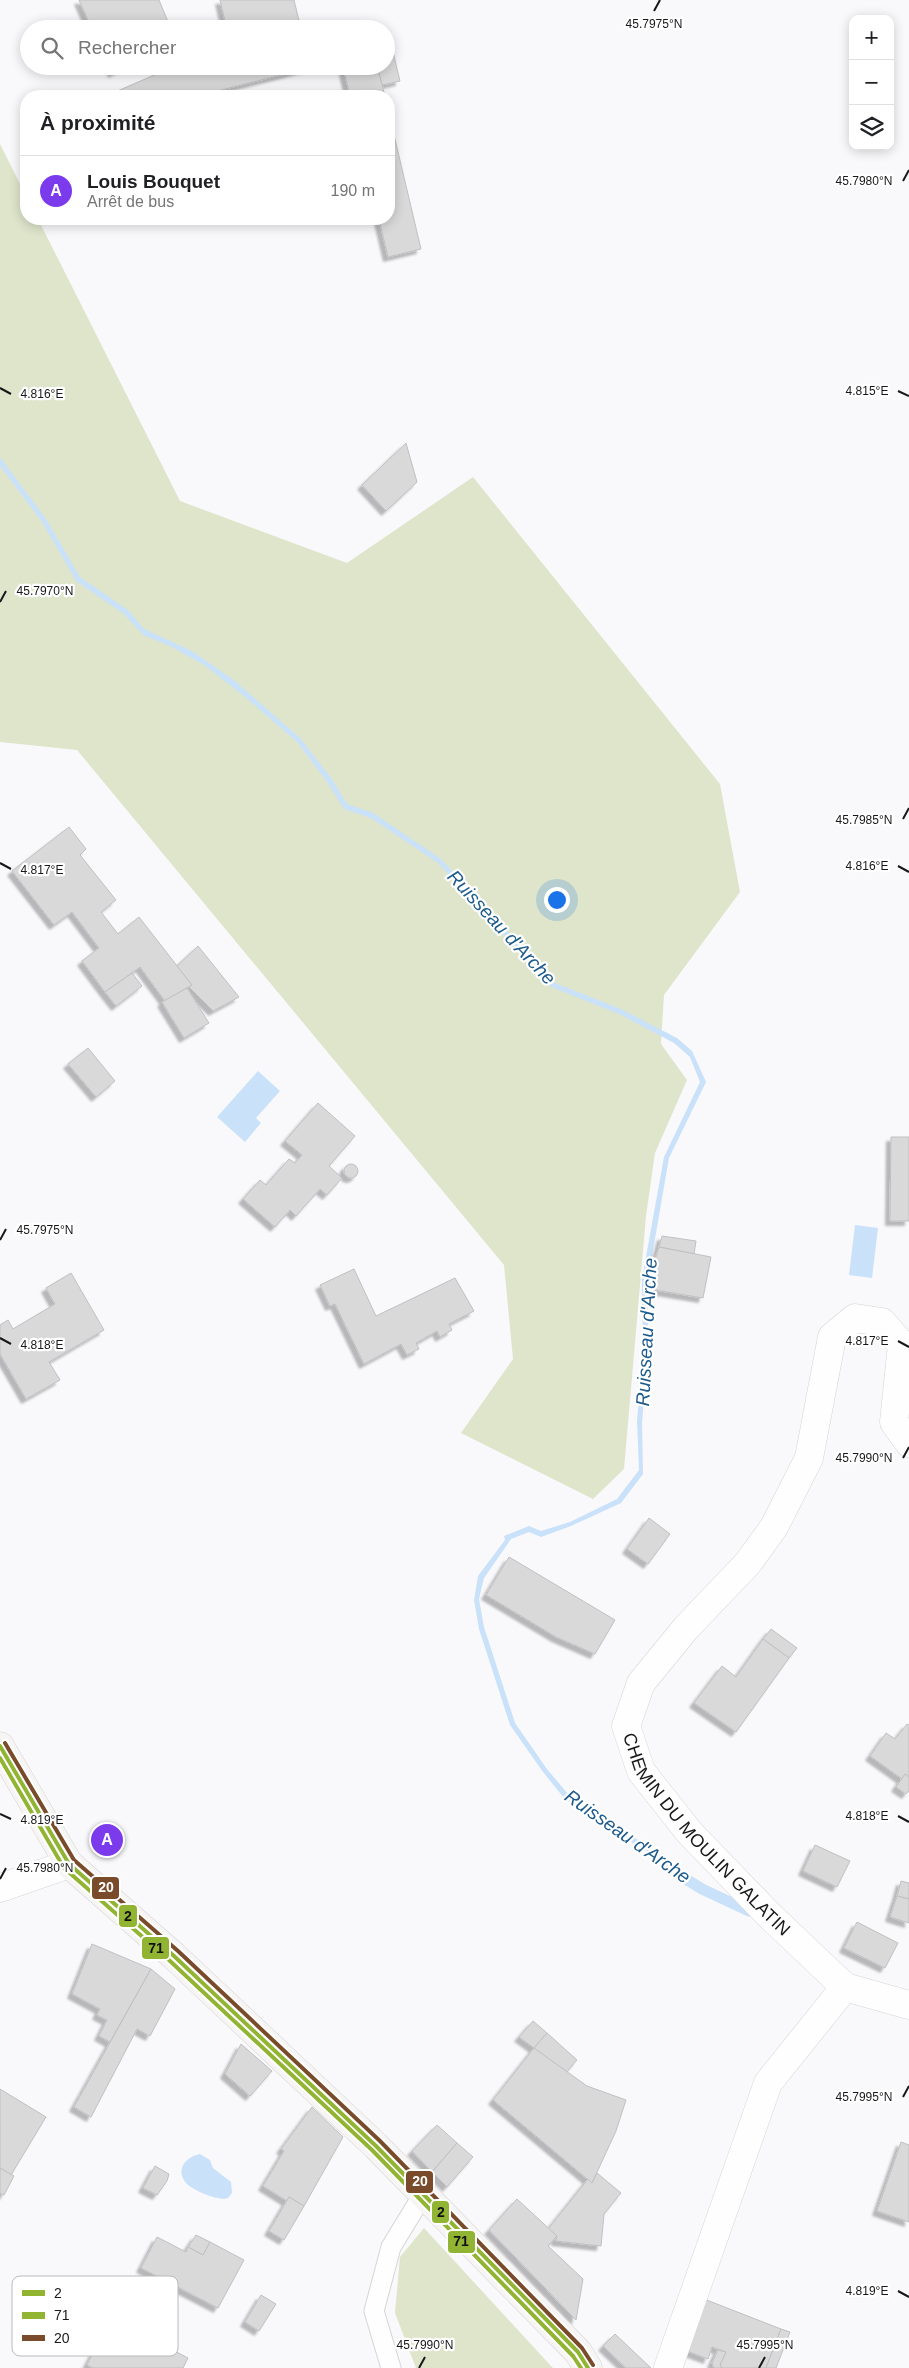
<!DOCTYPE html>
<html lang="fr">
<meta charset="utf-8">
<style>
:root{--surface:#fff;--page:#f6f6f6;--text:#202124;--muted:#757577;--line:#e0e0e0;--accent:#7c3aed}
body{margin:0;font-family:Helvetica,sans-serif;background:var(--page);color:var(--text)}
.controls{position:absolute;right:15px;top:15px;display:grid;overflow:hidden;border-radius:10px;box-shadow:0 2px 12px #0003}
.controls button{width:45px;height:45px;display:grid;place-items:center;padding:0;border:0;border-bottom:1px solid var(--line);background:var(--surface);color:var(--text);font:25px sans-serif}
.you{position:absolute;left:556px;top:899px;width:18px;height:18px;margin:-12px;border:4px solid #fff;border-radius:50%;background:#1a73e8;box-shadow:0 0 0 8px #1a73e833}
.badge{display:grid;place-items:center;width:32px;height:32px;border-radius:50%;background:var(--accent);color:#fff;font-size:16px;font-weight:700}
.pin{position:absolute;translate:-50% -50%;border:2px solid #fff;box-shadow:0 1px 5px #0006}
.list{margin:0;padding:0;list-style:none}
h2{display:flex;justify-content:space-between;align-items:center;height:65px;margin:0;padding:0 20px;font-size:21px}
h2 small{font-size:16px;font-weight:400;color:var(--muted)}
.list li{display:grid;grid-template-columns:32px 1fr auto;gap:15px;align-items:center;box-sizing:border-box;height:70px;padding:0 20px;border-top:1px solid var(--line)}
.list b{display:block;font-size:19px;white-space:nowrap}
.list p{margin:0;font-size:16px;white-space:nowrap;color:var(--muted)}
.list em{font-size:16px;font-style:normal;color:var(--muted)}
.icon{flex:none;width:28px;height:28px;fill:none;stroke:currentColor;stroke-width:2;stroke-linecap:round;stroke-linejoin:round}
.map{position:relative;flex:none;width:909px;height:2368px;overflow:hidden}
.search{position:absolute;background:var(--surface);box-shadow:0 2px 12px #0003;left:20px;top:20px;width:375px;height:55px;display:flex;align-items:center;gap:12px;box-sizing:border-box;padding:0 18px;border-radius:28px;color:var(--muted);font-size:19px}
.panel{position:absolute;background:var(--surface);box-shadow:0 2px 12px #0003;left:20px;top:90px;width:375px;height:135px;border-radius:20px}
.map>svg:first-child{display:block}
.green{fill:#dee5cb}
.water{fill:#c9e1f9}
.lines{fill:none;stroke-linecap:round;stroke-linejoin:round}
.stream{stroke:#c9e1f9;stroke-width:11}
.building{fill:#dad9da;stroke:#c0bfc1;filter:url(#shadow)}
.service-casing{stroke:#d5d5d7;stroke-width:21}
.minor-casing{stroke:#d5d5d7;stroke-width:29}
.secondary-casing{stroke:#d5d5d7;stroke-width:29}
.service{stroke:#fefeff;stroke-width:19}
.minor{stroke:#fefeff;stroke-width:28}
.secondary{stroke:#f7f5f4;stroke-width:28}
.bus-1-casing{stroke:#fff;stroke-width:8}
.bus-2-casing{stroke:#fff;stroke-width:8}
.bus-3-casing{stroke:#fff;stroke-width:8}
.bus-1{stroke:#92b433;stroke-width:4}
.bus-2{stroke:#92b433;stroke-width:4}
.bus-3{stroke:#7a4b2a;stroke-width:4}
.ticks{fill:none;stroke:#18181a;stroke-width:2}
.labels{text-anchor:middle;stroke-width:4.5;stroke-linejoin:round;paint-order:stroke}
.street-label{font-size:18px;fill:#18181a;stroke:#fff}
.water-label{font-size:19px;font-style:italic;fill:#1d5b8d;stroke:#fff}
.key{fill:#fff;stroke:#bababa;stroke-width:1}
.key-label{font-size:14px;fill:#18181a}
.ticks-label{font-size:12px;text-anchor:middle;fill:#18181a;stroke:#fff;stroke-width:4.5;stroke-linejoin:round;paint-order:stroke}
.line-badge{stroke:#fff;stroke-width:2}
.badge-label{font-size:14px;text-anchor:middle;font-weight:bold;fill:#fff}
.pale-badge-label{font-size:14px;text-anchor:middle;font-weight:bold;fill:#111}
</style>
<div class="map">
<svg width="909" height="2368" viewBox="0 0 909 2368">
<defs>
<filter id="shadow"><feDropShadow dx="-4.5" dy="4.5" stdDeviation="1" flood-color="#0004"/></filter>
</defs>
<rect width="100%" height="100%" fill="#f9f9fc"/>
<g class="green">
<path d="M0,144l26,52v23h12l142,282 167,62 126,-86 247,307 20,108 -76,103 -3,49 26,36 -32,73 -9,63 -22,253 -31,30 -132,-66 52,-74 -9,-94 -427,-515 -77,-8z"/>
<path d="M424,2228l128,139 1,1h-137l-21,-55 5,-56z"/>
</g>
<g class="water">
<path d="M0,457l46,62 34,58 48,33 16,19 48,22 43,30 65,57 32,41 15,25 26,9 68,46 114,124 66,26 56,29 15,13 14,31 -37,76 -21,121v75l-6,68 1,52 -22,29 -50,23 -30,11 -12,-5 -18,7 -27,39 -5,21 5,28 31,96 32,46 21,25 30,22 57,34 14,15 16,10v7l-19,-12 -14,-16 -57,-33 -31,-23 -21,-26 -33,-47 -31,-96 -5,-29 4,-24 27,-36 -1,-4 25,-10 12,5 29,-9 47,-23 22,-29 -2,-49 6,-67 -1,-75 22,-122 36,-75 -10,-25 -16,-14 -55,-29 -68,-27 -113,-124 -67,-45 -27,-9 -17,-27 -30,-40 -52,-45 -41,-32 -34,-19 -27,-11 -19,-21 -48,-33 -34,-59 -42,-56z"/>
<path d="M258,1071l22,20 -24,27 5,5 -16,19 -28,-25z"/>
<path d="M855,1225l23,3 -6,50 -23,-3z"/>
<path d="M200,2154l10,6 3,8 18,14 1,11 -4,5c-8,4 -36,-8 -42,-15 -11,-14 0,-26 14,-29z"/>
</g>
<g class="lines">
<path class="stream" d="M673,1871l29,18 47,22"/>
</g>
<g class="building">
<path d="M79,0h80l12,29h-79z"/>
<path d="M220,0h74l7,29h-74z"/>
<path d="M388,31l12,50 -18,4 -5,-19h9v-34z"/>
<path d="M110,66h17l-14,7z"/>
<path d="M175,66h134v2l-100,25v-2l-13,5h-90z"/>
<path d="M343,66h34l8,30h-35z"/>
<path d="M389,114l32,135 -33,8 -9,-38h10z"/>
<path d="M406,443l11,39 -31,29 -24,-26z"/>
<path d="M69,827l17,22 -6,6 36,45 -15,12 17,22 21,-17 53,68 -27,16 -25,-34 -35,25 -23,-31 17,-13 -27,-36 -18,13 -42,-54z"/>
<path d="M198,946l41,51 -26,14 -24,-24 3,-2 -15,-19z"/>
<path d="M132,973l10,13 -26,20 -11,-14z"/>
<path d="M187,988l22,35 -25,15 -22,-36z"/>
<path d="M88,1048l27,33 -19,16 -28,-33z"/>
<path d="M318,1103l37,33 -26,30 13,12 -15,17 -7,-6 -24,27 -6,-6 -15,17 -32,-28 17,-19 6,5 23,-26 6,4 7,-8 -17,-14z"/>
<path d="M891,1137h18v84h-19z"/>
<circle cx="351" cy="1171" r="7"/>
<path d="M662,1236l34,5 -2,13 -35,-7z"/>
<path d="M659,1247l52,10 -8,41 -54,-9v-10z"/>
<path d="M354,1269l22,47 79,-38 19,33 -25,13 3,6 -12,7 -3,-6 -21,12 3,6 -12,6 -6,-11 -37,20 -29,-60 -5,2 -10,-21z"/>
<path d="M71,1273l33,57 -55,32 11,18 -34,19 -26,-45v-29l8,-5 5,9 42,-25 -9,-16z"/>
<path d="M649,1518l21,16 -22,30 -21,-15z"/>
<path d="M509,1557l106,63 -20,34 -39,-17 -70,-42z"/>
<path d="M771,1629l26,19 -8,10 -26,-19z"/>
<path d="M763,1639l26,19 -53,74 -42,-29 28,-37 14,11z"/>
<path d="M907,1724l2,1v52l-4,-3 -3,5 -32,-23 16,-23 9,6z"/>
<path d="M905,1774l4,3v14l-3,3 -10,-7z"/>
<path d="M815,1845l35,16 -13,26 -34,-16z"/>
<path d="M901,1881l8,2v16l-12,-3z"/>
<path d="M897,1896l12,3v24l-19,-6z"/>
<path d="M857,1922l41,21 -13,25 -41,-20z"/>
<path d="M92,1944l59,25 -41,73 -11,-6 8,-16 -10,-5 3,-6 -28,-15z"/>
<path d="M151,1969l24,20 -25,47 -13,-7 -46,88 -17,-10z"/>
<path d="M533,2021l14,12 -13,15 -15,-11z"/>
<path d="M547,2033l30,27 -11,13 -32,-25z"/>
<path d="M241,2044l31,27 -22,25 -25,-22z"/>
<path d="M534,2048l53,38 39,14 -10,31 -24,52 -99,-83z"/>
<path d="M0,2089l46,28 -35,58 -11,-7z"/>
<path d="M312,2107l31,30 -39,69 -15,-9 -2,4 -24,-15 21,-35 -3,-2z"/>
<path d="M437,2125l20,18 -25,29 -20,-21z"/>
<path d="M901,2142l8,3v77l-32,-11z"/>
<path d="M457,2143l16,14 -26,30 -15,-15z"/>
<path d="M155,2166l14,8 -2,7 -10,14 -14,-7z"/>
<path d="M0,2168l14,8 -10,19 -4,-2z"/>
<path d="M597,2173l24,20 -17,21 -3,32 -45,-5 1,-5 -9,-7 40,-50 4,4z"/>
<path d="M289,2197l15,9 -20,34 -15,-9z"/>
<path d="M517,2199l40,37 -9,10 35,33 -7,41 -87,-90z"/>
<path d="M196,2235l14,7 -7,13 -15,-8z"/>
<path d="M157,2237l29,15 2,-5 15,8 7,-13 34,18 -26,48 -77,-40z"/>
<path d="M261,2295l15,9 -17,27 -14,-9z"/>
<path d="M704,2299l77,30 -15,39h-44l-2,-3 6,-13 -14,-5 -4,12 -21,-8z"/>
<path d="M109,2322l42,22 3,-4 34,18 -5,10h-90l-6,-3z"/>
<path d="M781,2329l9,3 -14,36h-10z"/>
<path d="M615,2334l36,34h-25l-23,-22z"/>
<path d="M718,2350l8,2 -6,13 2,3h-8l-2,-5z"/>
</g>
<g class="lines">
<defs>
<path id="service" d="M391,2368l-17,-57 17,-64 33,-54"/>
<g id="minor">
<path id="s1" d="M909,1443l-15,-21 8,-77 -20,-23 -27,-4 -23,19 -23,121 -35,69 -26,36 -62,65 -45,55 -15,43 15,45 48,61 80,83 76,72 64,18"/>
<path d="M0,1888l69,-24"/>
<path d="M668,2368l100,-285 77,-96"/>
</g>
<path id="secondary" d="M0,1746l69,118 105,92 202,190 202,206 10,16"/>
</defs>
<use href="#service" class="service-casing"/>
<use href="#minor" class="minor-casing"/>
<use href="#secondary" class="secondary-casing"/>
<use href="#service" class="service"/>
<use href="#minor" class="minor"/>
<use href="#secondary" class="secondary"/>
<defs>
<path id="bus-1" d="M0,1746l69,118 105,92 202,190 202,206 10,16"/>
<path id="bus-2" d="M0,1758l64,110 106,93 202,189 201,206 8,12"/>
<path id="bus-3" d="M5,1743l69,117 104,91 202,190 202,207 11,17"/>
</defs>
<use href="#bus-1" class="bus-1-casing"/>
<use href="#bus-2" class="bus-2-casing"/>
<use href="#bus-3" class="bus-3-casing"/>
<use href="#bus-1" class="bus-1"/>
<use href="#bus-2" class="bus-2"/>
<use href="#bus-3" class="bus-3"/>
</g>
<path class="ticks" d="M654,11l6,-11M903,181l6,-11M0,388l11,6M898,391l11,5M0,602l6,-11M903,819l6,-11M0,863l11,6M898,866l11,6M0,1240l6,-11M0,1338l11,6M898,1341l11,6M903,1458l6,-11M0,1814l11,5M898,1816l11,6M0,1879l6,-11M903,2097l6,-11M898,2291l11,6M419,2368l6,-11M759,2368l6,-11"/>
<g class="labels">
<g class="street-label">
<text dy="6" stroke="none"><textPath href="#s1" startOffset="779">CHEMIN DU MOULIN GALATIN</textPath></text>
</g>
<g class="water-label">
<text transform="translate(502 927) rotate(47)" y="7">Ruisseau d'Arche</text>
<text transform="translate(646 1332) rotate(-87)" y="7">Ruisseau d'Arche</text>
<text transform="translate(628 1836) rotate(35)" y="7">Ruisseau d'Arche</text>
</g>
</g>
<rect x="12" y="2276" width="166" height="80" rx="8" class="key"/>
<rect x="22" y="2290" width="23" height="6" fill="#92b433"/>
<rect x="22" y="2312" width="23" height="7" fill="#92b433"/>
<rect x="22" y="2335" width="23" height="6" fill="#7a4b2a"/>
<g class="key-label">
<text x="54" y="2298">2</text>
<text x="54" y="2320">71</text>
<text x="54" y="2343">20</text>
</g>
<g class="ticks-label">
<text x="654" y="28">45.7975°N</text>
<text x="864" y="185">45.7980°N</text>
<text x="867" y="395">4.815°E</text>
<text x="42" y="398">4.816°E</text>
<text x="45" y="595">45.7970°N</text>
<text x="864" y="824">45.7985°N</text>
<text x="867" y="870">4.816°E</text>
<text x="42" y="874">4.817°E</text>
<text x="45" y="1234">45.7975°N</text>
<text x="867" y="1345">4.817°E</text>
<text x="42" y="1349">4.818°E</text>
<text x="864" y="1462">45.7990°N</text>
<text x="867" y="1820">4.818°E</text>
<text x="42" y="1824">4.819°E</text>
<text x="45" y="1872">45.7980°N</text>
<text x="864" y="2101">45.7995°N</text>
<text x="867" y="2295">4.819°E</text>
<text x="425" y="2349">45.7990°N</text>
<text x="765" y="2349">45.7995°N</text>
</g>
<g class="line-badge">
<rect x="91" y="1876" width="29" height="24" rx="5" fill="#7a4b2a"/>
<rect x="118" y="1904" width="20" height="24" rx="5" fill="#92b433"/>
<rect x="141" y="1936" width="29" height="24" rx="5" fill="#92b433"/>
<rect x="405" y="2170" width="29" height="24" rx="5" fill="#7a4b2a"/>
<rect x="431" y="2200" width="19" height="24" rx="5" fill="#92b433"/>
<rect x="447" y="2230" width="29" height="24" rx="5" fill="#92b433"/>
</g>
<g class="badge-label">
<text x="106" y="1892">20</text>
<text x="420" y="2186">20</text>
</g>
<g class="pale-badge-label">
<text x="128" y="1921">2</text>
<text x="156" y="1953">71</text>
<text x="441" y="2217">2</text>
<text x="461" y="2246">71</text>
</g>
</svg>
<div class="controls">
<button>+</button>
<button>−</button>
<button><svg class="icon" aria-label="layers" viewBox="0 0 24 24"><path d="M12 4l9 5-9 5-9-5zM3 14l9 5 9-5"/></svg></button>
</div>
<div class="you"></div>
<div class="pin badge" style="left:107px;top:1840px">A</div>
<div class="search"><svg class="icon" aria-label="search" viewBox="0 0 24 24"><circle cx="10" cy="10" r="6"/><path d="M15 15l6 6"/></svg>Rechercher</div>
<section class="panel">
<h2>À proximité<small></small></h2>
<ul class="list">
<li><span class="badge">A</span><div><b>Louis Bouquet</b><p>Arrêt de bus</p></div><em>190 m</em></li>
</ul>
</section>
</div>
